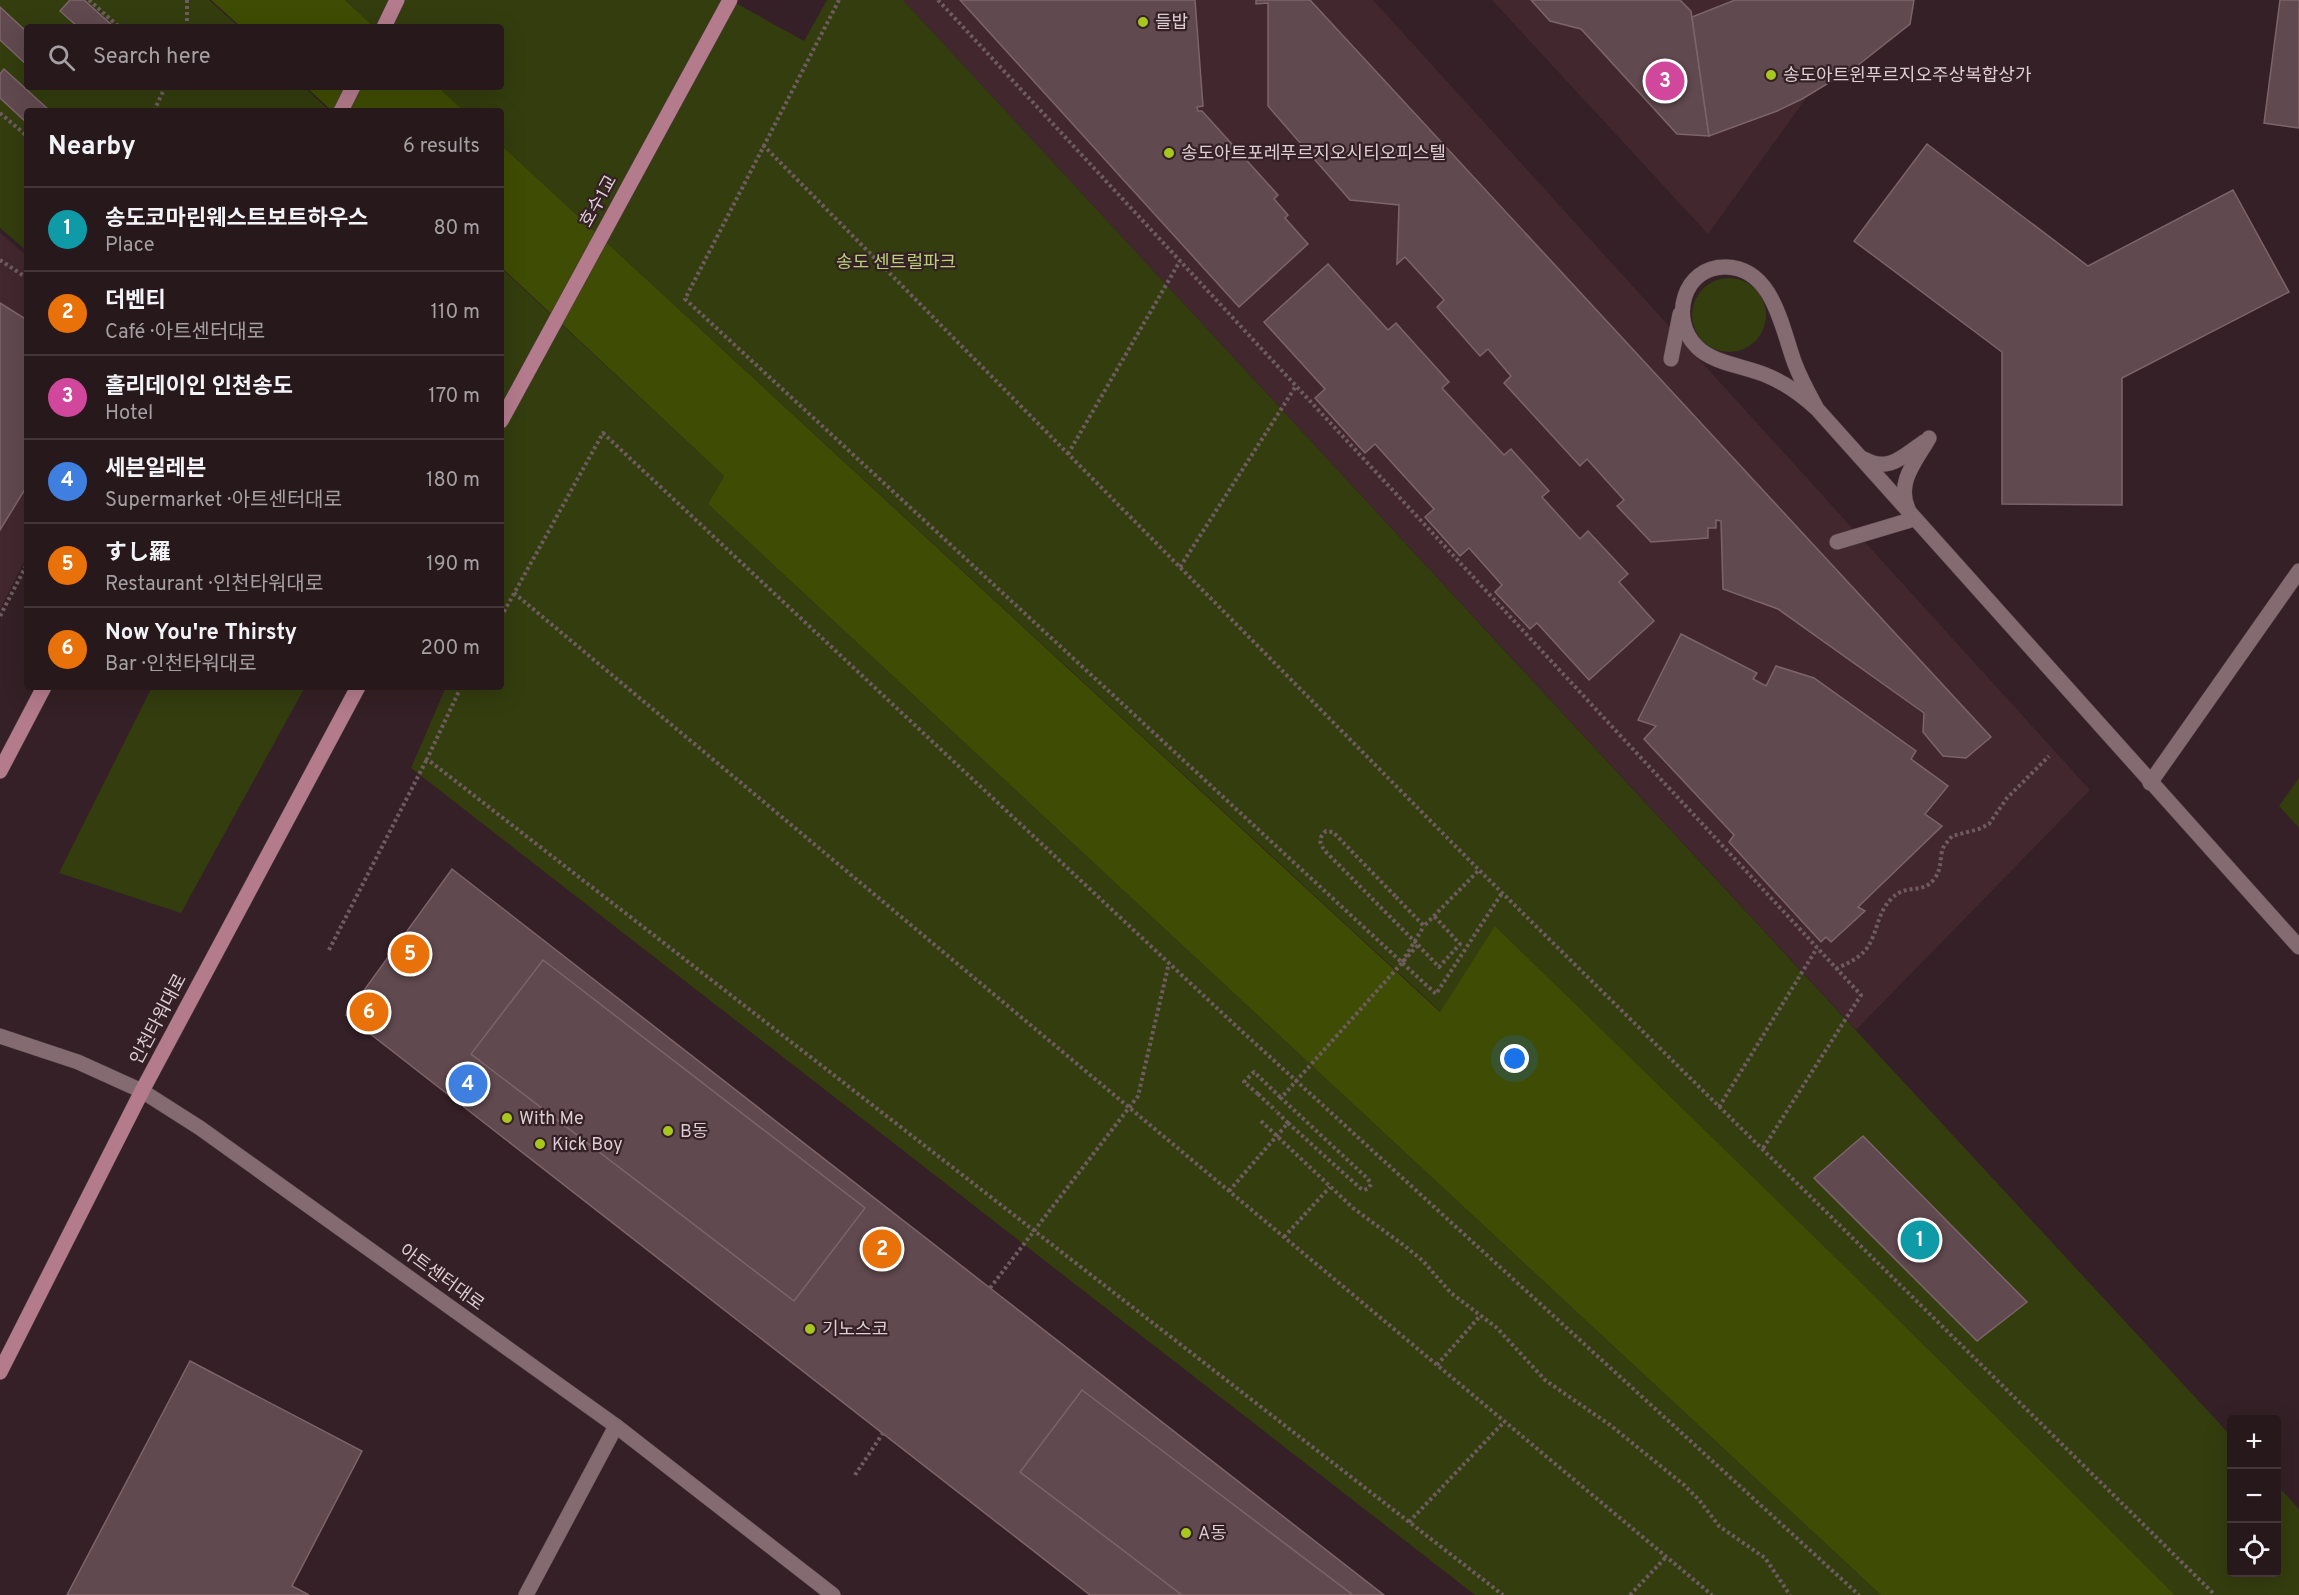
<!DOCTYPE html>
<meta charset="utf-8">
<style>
:root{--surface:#27181c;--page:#2f2125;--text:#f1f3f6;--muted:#a4a0a3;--line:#43373b;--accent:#ea580c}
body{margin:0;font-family:Overpass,"Noto Sans KR","Noto Sans JP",sans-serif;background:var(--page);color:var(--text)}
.controls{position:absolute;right:18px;bottom:18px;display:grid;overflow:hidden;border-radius:6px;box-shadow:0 6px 24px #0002}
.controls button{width:54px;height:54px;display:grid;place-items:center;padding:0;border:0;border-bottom:2px solid var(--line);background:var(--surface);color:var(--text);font:30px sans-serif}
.you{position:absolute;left:1515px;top:1059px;width:21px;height:21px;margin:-15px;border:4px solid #fff;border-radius:50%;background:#1a73e8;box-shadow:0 0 0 9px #1a73e833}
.badge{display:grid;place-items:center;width:39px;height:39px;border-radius:50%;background:var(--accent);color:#fff;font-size:20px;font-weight:700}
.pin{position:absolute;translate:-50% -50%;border:3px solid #fff;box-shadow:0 2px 6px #0006}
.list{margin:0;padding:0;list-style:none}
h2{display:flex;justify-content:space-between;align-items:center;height:78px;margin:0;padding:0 24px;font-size:26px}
h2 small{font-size:20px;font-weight:400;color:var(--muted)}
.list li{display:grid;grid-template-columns:39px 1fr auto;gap:18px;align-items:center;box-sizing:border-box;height:84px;padding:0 24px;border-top:2px solid var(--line)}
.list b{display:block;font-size:22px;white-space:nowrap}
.list p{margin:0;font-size:20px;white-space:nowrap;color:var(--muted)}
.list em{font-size:20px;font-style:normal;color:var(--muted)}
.icon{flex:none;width:33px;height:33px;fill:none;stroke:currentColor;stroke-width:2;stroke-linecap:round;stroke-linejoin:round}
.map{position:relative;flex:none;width:2299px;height:1595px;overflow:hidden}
.search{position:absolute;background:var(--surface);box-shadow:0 6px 24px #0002;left:24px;top:24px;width:480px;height:66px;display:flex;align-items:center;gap:15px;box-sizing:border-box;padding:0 21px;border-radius:6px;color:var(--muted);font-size:22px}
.panel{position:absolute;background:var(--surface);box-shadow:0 6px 24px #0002;left:24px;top:108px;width:480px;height:582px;border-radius:6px}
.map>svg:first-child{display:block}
.built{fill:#42272f}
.green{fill:#333d0e}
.water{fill:#3f4c03}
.building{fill:#60494f;stroke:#7c646a;stroke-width:1.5}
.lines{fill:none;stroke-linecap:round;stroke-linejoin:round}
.minor-casing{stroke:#4d3c42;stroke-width:16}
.major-casing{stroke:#4d3c42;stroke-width:16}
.path{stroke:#6e5c61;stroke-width:4;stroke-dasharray:3 3;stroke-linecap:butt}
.minor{stroke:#846b72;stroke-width:15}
.major{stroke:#b37b8c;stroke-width:15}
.major-bridge-casing{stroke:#4d3c42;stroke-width:16;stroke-linecap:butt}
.path-bridge{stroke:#6e5c61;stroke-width:4;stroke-dasharray:3 3;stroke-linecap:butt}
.major-bridge{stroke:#b37b8c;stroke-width:15}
.poi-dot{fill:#a8c71d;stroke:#342026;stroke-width:2}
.labels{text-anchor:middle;stroke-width:4.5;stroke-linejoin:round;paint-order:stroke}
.poi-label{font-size:18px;fill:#dcced2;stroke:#342026;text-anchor:start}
.street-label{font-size:18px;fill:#dcced2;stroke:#342026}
.park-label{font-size:18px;fill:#bad275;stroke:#342026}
</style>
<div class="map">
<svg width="2299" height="1595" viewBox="0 0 2299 1595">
<rect width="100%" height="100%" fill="#342026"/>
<g class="built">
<path d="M903,0h470l717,790 -234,240z"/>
<path d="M1492,0h385l-169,234z"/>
<path d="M0,233l27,23v300l-27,53z"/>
</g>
<g class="green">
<path d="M0,0h209l30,27h-212v60h277l26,24h-303v140l-27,-23z"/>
<path d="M345,0h385l74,41 23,-41h76l1328,1436 1,136h44l1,-87 22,24v86h-124l-679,-668 -55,85 -940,-867v-34h-37l-26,-24h63v-60h-127z"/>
<path d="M501,268l223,208 -16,28 1173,1091h-406l-1064,-827 35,-81h55z"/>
<circle cx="1729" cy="315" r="37"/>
<path d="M152,687h153l-124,226 -122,-40z"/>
<path d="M2299,778v50l-20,-22z"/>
</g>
<g class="water">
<path d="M211,0h134l29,27h-133z"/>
<path d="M306,87h132l26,24h-132z"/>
<path d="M501,145l939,867 55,-86 348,339 332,330h-294l-1173,-1091 16,-28 -223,-209z"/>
</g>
<g class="building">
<path d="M70,0h14l30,27h-36l-18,-16z"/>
<path d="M960,0h235l8,106 -6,1 1,4h4l76,84 -4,4 14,16 -3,3 23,26 -69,63z"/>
<path d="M1256,0h54l681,737 -25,21 -23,-2 -20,-24 1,-19 -146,-104 -55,-20 -2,-68 -5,-1v8h-8v10l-57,4 -34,-36 7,-6 -37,-41 -7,7 -76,-83 7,-7 -23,-27 -8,7 -43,-49 7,-7 -39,-43 -8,7 2,-59 -49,-5 -82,-94v-103l-12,1z"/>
<path d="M1531,0h149l11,11 18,125 -32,-2 -96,-105 -31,-8z"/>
<path d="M1735,0h179l-4,24 -53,42 -55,33 -25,12 -68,25 -17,-119z"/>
<path d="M2280,0h19v128l-35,-5z"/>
<path d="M0,7l27,25v33l-27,-25z"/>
<path d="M4,69l46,42h-23v12l-27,-25v-24z"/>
<path d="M1927,144l161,122 145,-76 56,102 -167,86v127l-120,-1v-152l-148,-111z"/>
<path d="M1328,264l60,66 8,-7 53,59 -7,6 62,67 7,-6 38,42 -7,6 38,42 8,-8 40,43 -9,8 35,39 -65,59 -52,-57 -7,6 -35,-37 7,-7 -33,-37 -9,8 -35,-39 9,-8 -59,-65 -10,9 -50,-55 10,-9 -61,-67z"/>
<path d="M0,303l27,17v166l-27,44z"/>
<path d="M1681,634l76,39 -4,6 13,7 10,-20 38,12 102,73 -5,8 37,27 -23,28 17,12 -84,81 7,4 -34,31 -5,-5 -5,5 -92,-100 5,-7 -90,-96 12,-13 -18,-6z"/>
<path d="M452,869l538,419 394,307h-294l-744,-580z"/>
<path d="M543,960l322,248 -71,93 -323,-247z"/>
<path d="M1863,1136l164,166 -50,39 -163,-163z"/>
<path d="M190,1361l172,90 -70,135 17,9h-242z"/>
<path d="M1082,1390l271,205h-171l-162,-123z"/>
</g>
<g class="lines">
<defs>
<g id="minor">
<path d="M1671,359l9,-45"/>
<path d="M1817,409c-8,-15 -16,-29 -22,-45 -13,-34 -21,-96 -69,-97 -43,-1 -57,53 -29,80 17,17 49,19 71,29 19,8 34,19 49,33l482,538"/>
<path d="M1864,459c25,14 39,-3 60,-17"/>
<path d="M1908,509c-12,-27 8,-48 21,-71"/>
<path d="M1837,542l77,-23"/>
<path d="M2150,783l149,-212"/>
<path d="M0,1036l78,26 64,29 58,37 416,298 217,169"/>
<path d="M526,1595l90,-169"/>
</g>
<g id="major">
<path d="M384,27l13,-27"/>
<path d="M341,111l12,-24"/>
<path d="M0,771l44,-84"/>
<path d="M0,1372l142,-281 216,-404"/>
</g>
</defs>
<use href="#minor" class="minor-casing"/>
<use href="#major" class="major-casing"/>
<g class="path">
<path d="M89,0l30,27"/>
<path d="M839,0l-154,299 751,695 66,-101"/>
<path d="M938,0l923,995 -99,155"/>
<path d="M187,27v-27"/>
<path d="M154,111l11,-24"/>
<path d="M0,113l27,23"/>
<path d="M763,145l719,728 733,722"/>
<path d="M0,260l27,18"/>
<path d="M1068,454l112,-193"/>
<path d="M1180,567l116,-181"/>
<path d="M514,593l1198,1002"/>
<path d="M0,616l27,-52"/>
<path d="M501,617l102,-184 632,592 624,570"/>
<path d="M461,687l-34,72 1076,836"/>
<path d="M1396,897l28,29 55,-56"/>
<path d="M1418,945l21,22 21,-23 -26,-28"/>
<path d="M329,950l98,-191"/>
<path d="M1402,962l22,-36"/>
<path d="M1836,969c11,-6 23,-10 31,-21 11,-16 10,-35 24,-49 16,-17 31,-3 44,-21 6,-9 5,-17 7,-27 1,-5 6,-10 10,-15l27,-7 10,-5 18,-26 42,-42"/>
<path d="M1258,1094l-14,-12 10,-10 27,26"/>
<path d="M1719,1107l98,-159"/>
<path d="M1261,1121l92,87 53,39 17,14 28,32 46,35 48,52 65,45 74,60 15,15 20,26 46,32 25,37"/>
<path d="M1229,1191l59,-68 -12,-12"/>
<path d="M1284,1237l46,-50"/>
<path d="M990,1288l148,-192 31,-133"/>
<path d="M1437,1365l43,-49"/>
<path d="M855,1475l28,-42"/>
<path d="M1409,1522l95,-100"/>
<path d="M1630,1595l36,-38"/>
</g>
<use href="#minor" class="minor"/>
<use href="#major" class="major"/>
<defs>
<path id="major-bridge" d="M501,421l229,-421"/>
</defs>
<use href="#major-bridge" class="major-bridge-casing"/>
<g class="path-bridge">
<path d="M1258,1094l18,17"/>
<path d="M1288,1123l72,65 4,2 5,-2 2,-4 -3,-5 -87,-81 137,-153 -92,-93c-6,-8 -9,-13 0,-21l7,1 63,65"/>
</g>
<use href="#major-bridge" class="major-bridge"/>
</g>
<g class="poi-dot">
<circle cx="1143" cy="22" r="6"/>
<circle cx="1771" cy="75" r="6"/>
<circle cx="1169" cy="153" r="6"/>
<circle cx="507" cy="1118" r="6"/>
<circle cx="668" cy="1131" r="6"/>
<circle cx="540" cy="1144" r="6"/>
<circle cx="810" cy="1329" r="6"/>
<circle cx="1186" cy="1533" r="6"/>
</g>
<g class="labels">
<g class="poi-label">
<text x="1155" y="28">들밥</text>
<text x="1783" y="81">송도아트윈푸르지오주상복합상가</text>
<text x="1181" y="159">송도아트포레푸르지오시티오피스텔</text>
<text x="519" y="1124">With Me</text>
<text x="680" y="1137">B동</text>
<text x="552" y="1150">Kick Boy</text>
<text x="822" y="1335">기노스코</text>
<text x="1198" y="1539">A동</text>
</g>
<g class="street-label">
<text transform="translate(598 201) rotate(-61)" y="6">호수1교</text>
<text transform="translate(158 1019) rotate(-62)" y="6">인천타워대로</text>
<text transform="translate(442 1277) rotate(36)" y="6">아트센터대로</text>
</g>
<g class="park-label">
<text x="896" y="268">송도 센트럴파크</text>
</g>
</g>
</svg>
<div class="controls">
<button>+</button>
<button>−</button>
<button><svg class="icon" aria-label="locate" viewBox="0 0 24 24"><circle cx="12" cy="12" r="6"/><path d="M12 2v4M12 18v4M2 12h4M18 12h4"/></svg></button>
</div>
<div class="you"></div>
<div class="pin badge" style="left:1920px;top:1240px;background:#0f9aa8">1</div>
<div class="pin badge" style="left:882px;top:1249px;background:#e8710a">2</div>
<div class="pin badge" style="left:1665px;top:81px;background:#d1479c">3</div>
<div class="pin badge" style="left:468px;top:1084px;background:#3f7fe0">4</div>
<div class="pin badge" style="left:410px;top:954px;background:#e8710a">5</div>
<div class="pin badge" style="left:369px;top:1012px;background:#e8710a">6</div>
<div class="search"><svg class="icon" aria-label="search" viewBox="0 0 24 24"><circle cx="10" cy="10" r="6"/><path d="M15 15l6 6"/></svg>Search here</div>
<section class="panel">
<h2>Nearby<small>6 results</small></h2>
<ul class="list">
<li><span class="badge" style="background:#0f9aa8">1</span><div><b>송도코마린웨스트보트하우스</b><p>Place</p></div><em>80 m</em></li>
<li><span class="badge" style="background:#e8710a">2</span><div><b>더벤티</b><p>Café · 아트센터대로</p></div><em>110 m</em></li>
<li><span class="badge" style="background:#d1479c">3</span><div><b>홀리데이인 인천송도</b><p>Hotel</p></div><em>170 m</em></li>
<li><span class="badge" style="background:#3f7fe0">4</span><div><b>세븐일레븐</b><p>Supermarket · 아트센터대로</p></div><em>180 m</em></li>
<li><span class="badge" style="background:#e8710a">5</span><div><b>すし羅</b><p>Restaurant · 인천타워대로</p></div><em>190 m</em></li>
<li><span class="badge" style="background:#e8710a">6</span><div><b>Now You're Thirsty</b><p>Bar · 인천타워대로</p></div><em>200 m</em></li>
</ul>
</section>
</div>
